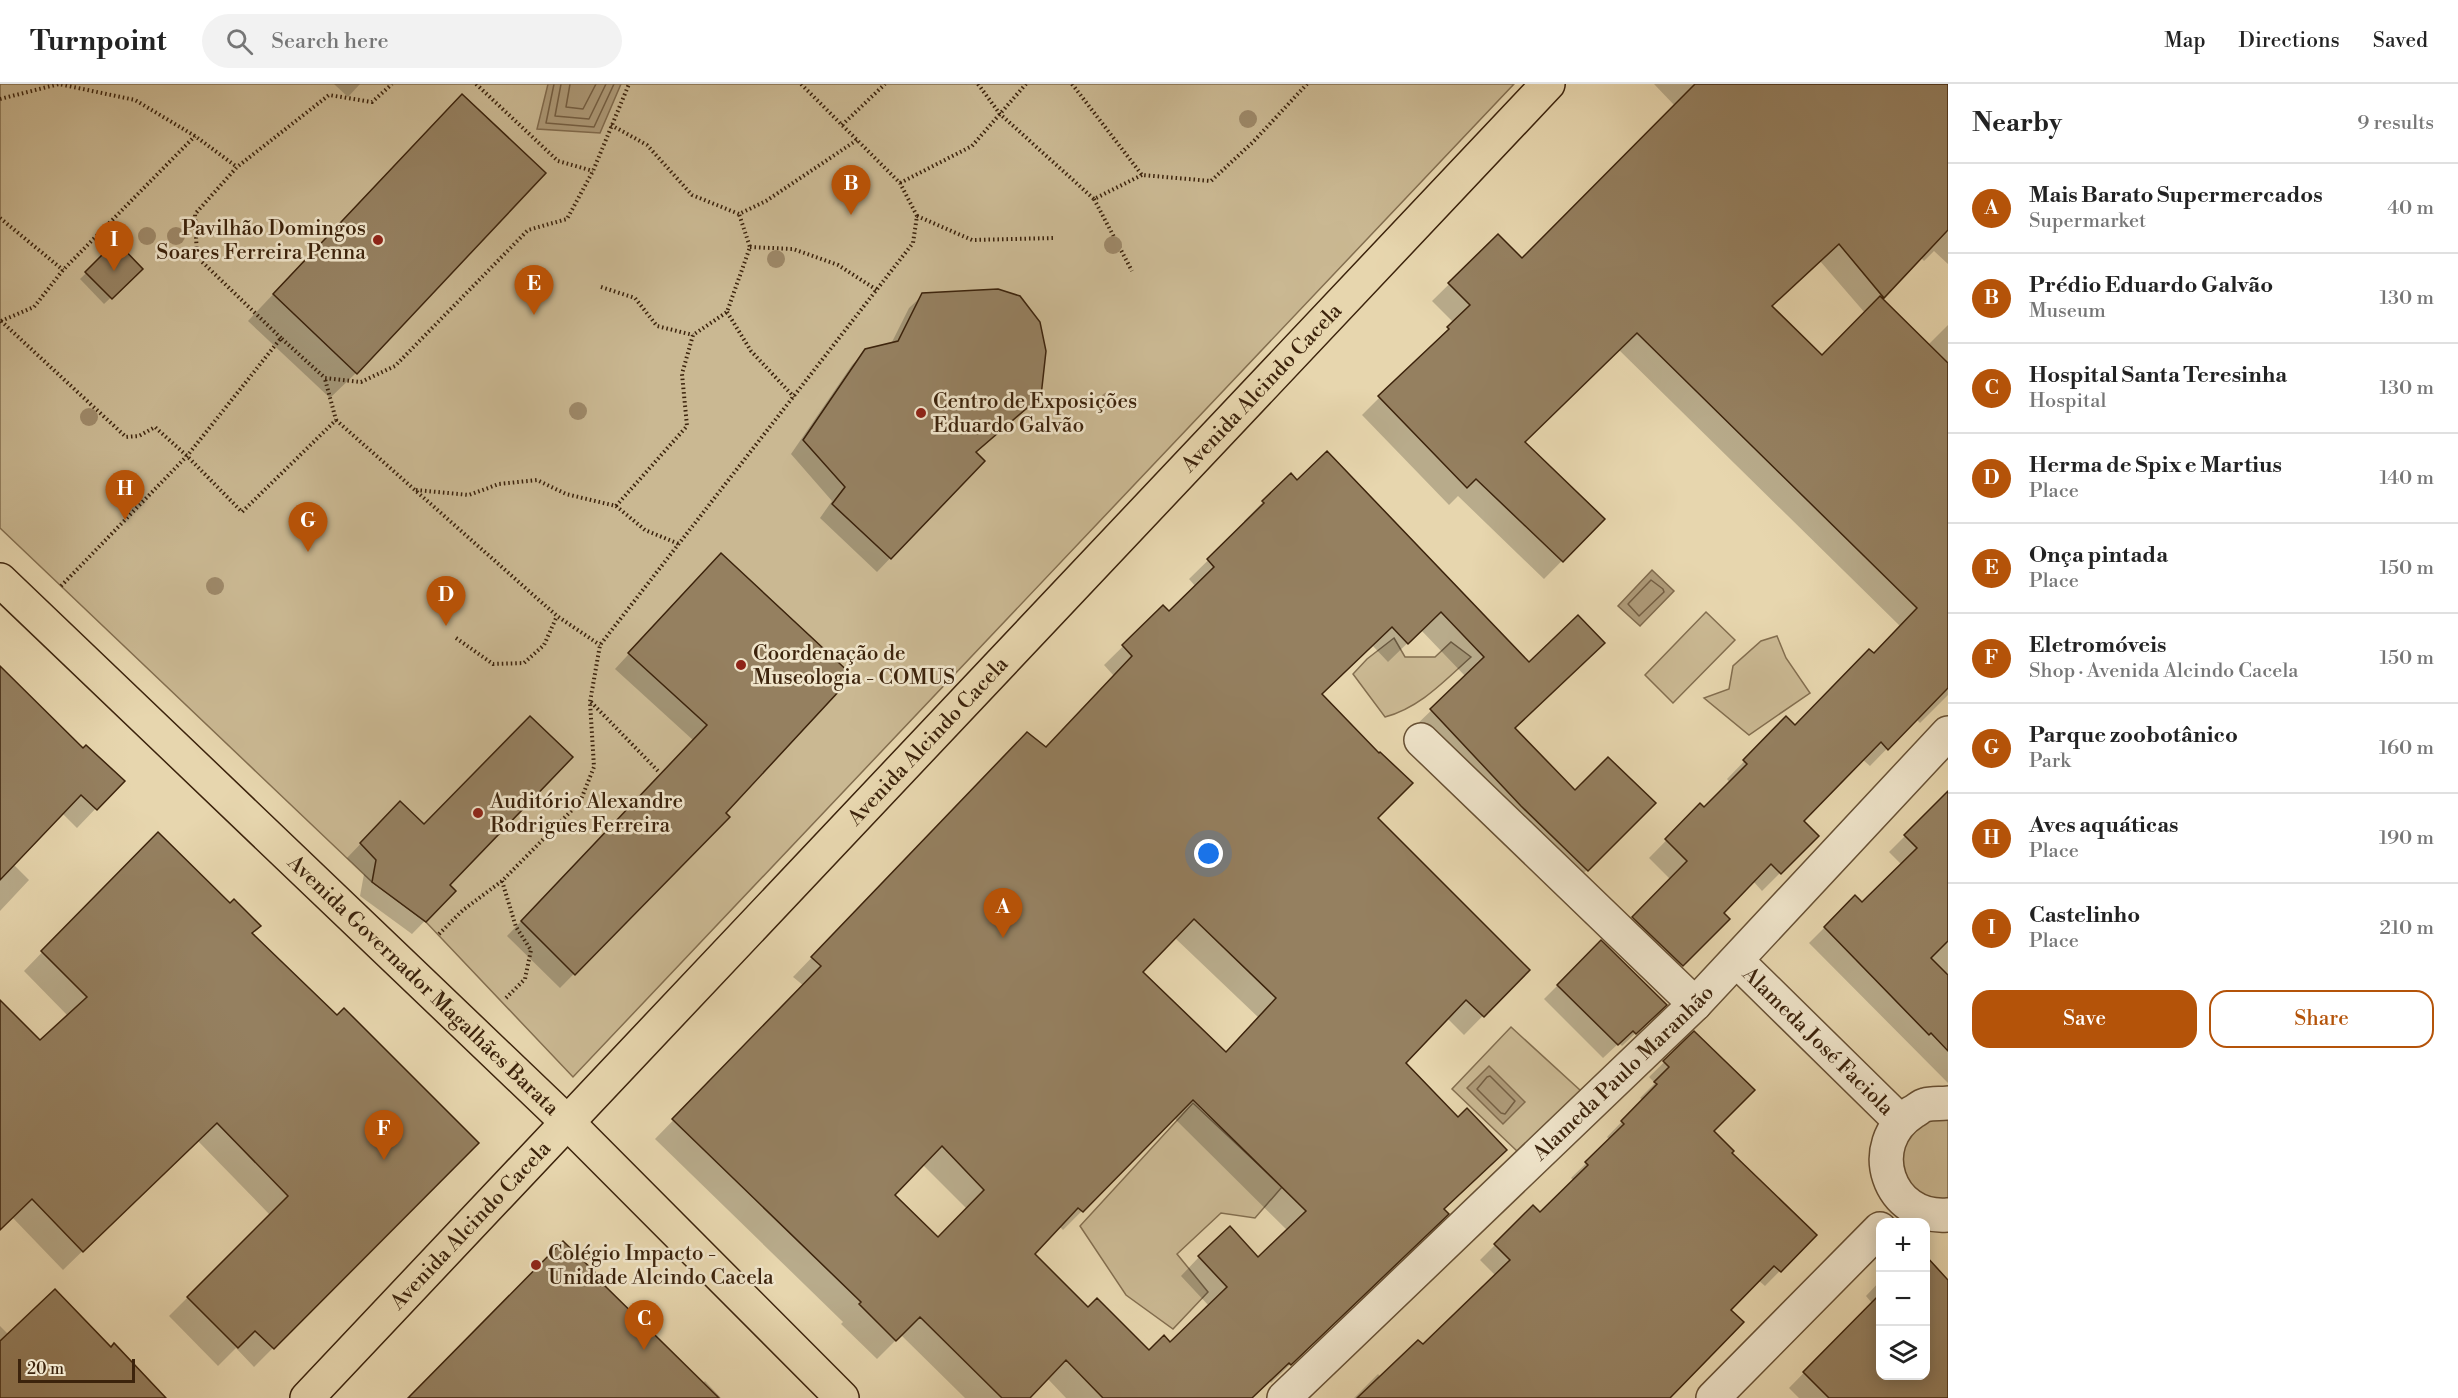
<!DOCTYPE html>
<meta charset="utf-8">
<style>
:root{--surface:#fff;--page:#f2f2f2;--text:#222;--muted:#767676;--line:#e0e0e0;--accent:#b45309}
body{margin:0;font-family:"Libre Bodoni",serif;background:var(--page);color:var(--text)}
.controls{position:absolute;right:18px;bottom:18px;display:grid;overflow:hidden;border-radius:12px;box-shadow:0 3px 15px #0003}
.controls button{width:54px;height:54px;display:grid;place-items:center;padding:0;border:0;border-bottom:2px solid var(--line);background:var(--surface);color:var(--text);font:30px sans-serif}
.scale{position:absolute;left:18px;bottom:15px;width:117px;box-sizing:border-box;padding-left:6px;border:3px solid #3c230c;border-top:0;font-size:16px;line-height:21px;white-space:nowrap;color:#3c230c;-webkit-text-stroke:4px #efe4ca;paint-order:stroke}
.you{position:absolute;left:1209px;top:770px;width:21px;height:21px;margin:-15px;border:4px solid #fff;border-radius:50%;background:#1a73e8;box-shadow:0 0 0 9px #1a73e833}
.badge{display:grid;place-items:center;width:39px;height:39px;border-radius:50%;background:var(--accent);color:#fff;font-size:20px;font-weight:700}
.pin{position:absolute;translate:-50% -50px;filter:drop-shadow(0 2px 3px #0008)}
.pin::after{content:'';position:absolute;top:32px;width:21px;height:18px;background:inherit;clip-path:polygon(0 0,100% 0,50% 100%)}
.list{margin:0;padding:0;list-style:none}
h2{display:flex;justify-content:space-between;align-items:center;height:78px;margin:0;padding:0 24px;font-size:26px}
h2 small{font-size:20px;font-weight:400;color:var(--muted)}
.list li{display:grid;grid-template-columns:39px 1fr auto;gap:18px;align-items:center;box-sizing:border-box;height:90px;padding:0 24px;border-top:2px solid var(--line)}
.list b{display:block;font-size:22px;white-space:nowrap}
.list p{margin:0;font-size:20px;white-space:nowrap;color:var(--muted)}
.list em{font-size:20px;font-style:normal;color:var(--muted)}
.actions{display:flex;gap:12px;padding:18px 24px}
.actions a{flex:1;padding:14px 0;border:2px solid var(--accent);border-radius:18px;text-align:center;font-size:21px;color:var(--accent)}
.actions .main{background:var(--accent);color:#fff}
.icon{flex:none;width:33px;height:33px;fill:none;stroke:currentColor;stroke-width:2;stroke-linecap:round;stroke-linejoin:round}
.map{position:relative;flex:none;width:1948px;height:1314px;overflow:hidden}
header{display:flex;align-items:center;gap:36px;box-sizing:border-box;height:84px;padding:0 30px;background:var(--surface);border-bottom:2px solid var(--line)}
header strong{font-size:28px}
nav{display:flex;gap:33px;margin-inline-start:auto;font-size:21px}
.search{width:420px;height:54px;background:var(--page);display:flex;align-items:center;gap:15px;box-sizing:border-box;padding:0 21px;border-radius:33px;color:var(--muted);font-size:22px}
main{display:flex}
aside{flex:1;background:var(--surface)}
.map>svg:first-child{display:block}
.green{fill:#cab892;stroke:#836e4f;stroke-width:1.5}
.water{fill:#ad9977;stroke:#806a4c;stroke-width:1.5}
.shadow{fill:#0003;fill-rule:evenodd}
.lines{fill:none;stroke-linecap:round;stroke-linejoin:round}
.shore{stroke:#745e42;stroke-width:1.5}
.building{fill:#958060;stroke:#3c230c;stroke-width:1.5;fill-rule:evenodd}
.minor-casing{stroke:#675034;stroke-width:36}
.major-casing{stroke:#3c230c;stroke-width:36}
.path{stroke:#3c230c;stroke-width:4;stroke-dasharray:1.5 3;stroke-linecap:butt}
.minor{stroke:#efe4ca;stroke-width:33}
.major{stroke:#e7d6ae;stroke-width:33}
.tree{fill:#9d8868}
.poi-dot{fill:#8f2418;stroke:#efe4ca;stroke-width:2}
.labels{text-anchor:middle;stroke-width:5;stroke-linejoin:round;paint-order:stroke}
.poi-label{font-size:21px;fill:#3c230c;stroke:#efe4ca;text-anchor:start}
.street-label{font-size:21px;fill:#3c230c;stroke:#efe4ca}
</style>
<header>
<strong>Turnpoint</strong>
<div class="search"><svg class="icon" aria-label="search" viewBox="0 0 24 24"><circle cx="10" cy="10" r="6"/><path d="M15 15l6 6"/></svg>Search here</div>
<nav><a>Map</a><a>Directions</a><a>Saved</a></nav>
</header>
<main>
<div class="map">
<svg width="1948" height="1314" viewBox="0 0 1948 1314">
<rect width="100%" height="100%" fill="#e7d6ae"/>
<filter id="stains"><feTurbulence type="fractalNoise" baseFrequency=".00333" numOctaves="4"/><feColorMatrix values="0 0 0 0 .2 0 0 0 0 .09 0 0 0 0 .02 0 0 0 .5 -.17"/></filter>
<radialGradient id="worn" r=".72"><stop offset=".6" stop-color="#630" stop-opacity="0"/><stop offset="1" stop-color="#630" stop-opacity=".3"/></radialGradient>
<g class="green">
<path d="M0,0h1514l-941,993 -147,-155 -54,-40 -372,-354z"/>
<path d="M1706,528l29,28 -62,63 -28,-28z"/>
<path d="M1777,552l9,22 24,35 -61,42 -45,-37 25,-9 4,-23 28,-25z"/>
<path d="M1394,554l11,19h30l16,-15 20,15c-27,24 -50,50 -86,60l-32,-43 14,-15z"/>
<path d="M1511,943l70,64 -63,61 -66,-63z"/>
<path d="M1193,1019l89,84 -27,31 -34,-5 -44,41 31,38 -35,37 -47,-34 -46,-69z"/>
<path d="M1948,1027v97l-27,-3 -28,-55 6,-16z"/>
</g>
<g class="water">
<path d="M548,0h73l-21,49 -63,-4z"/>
<path d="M1652,486l22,21 -34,35 -22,-20z"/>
<path d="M1489,982l36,36 -22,22 -36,-36z"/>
</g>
<g class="shadow">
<path d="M334,0h26l-12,13z"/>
<path d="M1654,0h294v180l-14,-13 -10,10 -4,-4 -39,42 47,46 20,-20v370l-28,28 -4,-4 -46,47 -8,-7 -60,62 15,15 -55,55 -9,-10 -31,32 6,6 -64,64 -48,-47 55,-56 -22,-22 51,-52 4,3 26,-26 -3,-4 59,-61 9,9 79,-72 27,-28 -283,-278 -95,94 80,76 -59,60 -86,-83 -9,9 -87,-90 92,-92 -22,-22 66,-65 24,24 153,-154zM1820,177l45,52 -43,44 -51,-51z"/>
<path d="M436,37l-80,252 -26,25 -82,-77z"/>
<path d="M116,160l25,25 -37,35 -24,-25z"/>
<path d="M923,211l102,114 -50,44 8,8 -106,111 -57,-54 12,-17 -41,-47 61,-89 14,-14 25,-7 18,-36z"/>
<path d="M1263,418l266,162 -15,65 61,63 78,11 -85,86 -156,-160 54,-52 -45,-47 -33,32 -16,-17 -52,50 56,123 152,152 -64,65 -17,-17 -43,45 38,147 -14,23 -157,150 -2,-2 -18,17h-185l-19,-20 -19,20h-63l-64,-63 -24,24 -36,-35 2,-2 -188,-183 149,-153 -11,-9 216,-224 37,-5 68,-72 -10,-11 59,-58 6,6 27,-26 -7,-8 57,-56 -2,-2zM1175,854l84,80 -34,35 -84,-81zM1174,1034l114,113 -30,28 -59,-2 -18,19 28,30 -39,38 -21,8 -61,-43 -56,-55 27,-28 4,4zM922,1080l45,45 -29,30 -45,-44z"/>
<path d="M706,486l18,243 4,4 -168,171 -53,-52 187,-195 -79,-72z"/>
<path d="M0,584l82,82 40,31 -45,47 -15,-15 -49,51 16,16 -29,31z"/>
<path d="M1948,709v290l-139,-140 46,-46 7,7 40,-39 -13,-13z"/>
<path d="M387,732l67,75 -42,43 -52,-38 4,-22 -17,-16z"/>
<path d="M139,768l112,81 86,84 140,126 -223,224 -18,-19 -18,18 -49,-50 101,-101 -73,-75 -134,130 -51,-53 -12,12v-226l40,39 28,-26 -44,-45z"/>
<path d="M1601,858l64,63 -43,41 -3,-3 -16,15 -59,-59z"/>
<path d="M1694,949l18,98 18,22 85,82 -50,51 -7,-6 -29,30 -61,88h-50l-138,-138 53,-53 7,7 34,-33 -3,-3 39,-38 -3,-3 36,-37 -3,-2 15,-15 -6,-6z"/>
<path d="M1926,1174l22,24v116h-149l-10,-10 83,-85 -6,-7 14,-15v95h46z"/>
<path d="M601,1200l101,100 3,-3 16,17h-311z"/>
<path d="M0,1242l9,9 102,14 51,49h-162z"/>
<path d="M1423,1262l143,52h-212l24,-24 3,3z"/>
</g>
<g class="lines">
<g class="shore">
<path d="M554,0l-8,39 48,4 20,-43"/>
<path d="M561,0l-6,32 34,3 17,-35"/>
<path d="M570,0l-4,23 17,2 13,-25"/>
<path d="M1651,496l12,9 1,3 -25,24 -11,-12z"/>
<path d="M1490,992l25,25 -10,13 -4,-1 -24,-24 10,-12z"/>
</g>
</g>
<g class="building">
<path d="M1695,0h253v146l-64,68 -45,-54 -67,62 50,49 58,-59 68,67v325l-60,62 -7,-8 -77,79 15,15 -38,38 -10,-10 -47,49 6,6 -47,47 -51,-49 55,-56 -22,-22 35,-36 4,4 43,-43 -4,-4 43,-44 9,9 74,-76 5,4 43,-45 -280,-275 -112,109 80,77 -42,43 -87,-83 -9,9 -89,-92 71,-67 -2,-2 23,-22 -22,-22 50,-49 24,24z"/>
<path d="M462,10l84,79 -189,201 -84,-80z"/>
<path d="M116,157l27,28 -31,30 -27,-27z"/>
<path d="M998,205l22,7 20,26 6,29 -5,45 -65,56 9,9 -94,98 -59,-55 13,-17 -42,-47 62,-91 33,-8 24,-48z"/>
<path d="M1327,367l202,211 49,-47 27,28 -90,85 60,62 33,-33 48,46 -68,68 -67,-65 -91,-97 54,-52 -43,-45 -33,32 -16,-17 -70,67 57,59 1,-1 33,31 -35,35 152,152 -46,47 -18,-17 -60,63 52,54 9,-9 40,42 -63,59 5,5 -158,151 -2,-2 -37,35h-149l-37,-38 -36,38h-28l-82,-81 -24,24 -37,-37 2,-2 -189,-183 149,-153 -10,-9 216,-225 19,15 86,-91 -10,-11 41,-40 6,6 45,-44 -7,-8 57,-56 -2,-2 29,-28 6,7zM1194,835l82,79 -50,54 -83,-80zM1193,1016l113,111 -48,46 -28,-31 -32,30 29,31 -57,55 -6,-7 -15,15 -52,-52 -9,9 -53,-53 43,-46 5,4zM942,1062l42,44 -46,47 -43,-42z"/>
<path d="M721,469l132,123 -127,137 4,4 -155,158 -54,-54 186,-196 -79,-72z"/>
<path d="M0,582l83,82 3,-3 39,36 -28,29 -16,-15 -81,85z"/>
<path d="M530,632l43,41 -123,128 6,6 -30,31 -54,-40 4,-22 -16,-17 40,-42 24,23z"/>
<path d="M1948,707v150l-17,17 17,17v76l-17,-18 -2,2 -105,-108 31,-32 7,7 55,-54 -13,-13z"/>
<path d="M158,748l72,71 4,-4 27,27 -9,7 85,82 7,-7 135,135 -205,206 -19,-18 -17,17 -51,-51 101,-101 -71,-73 -134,129 -51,-53 -32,31v-230l40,40 47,-43 -46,-46z"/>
<path d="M1601,856l66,65 -31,29 -3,-3 -15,14 -61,-60z"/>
<path d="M1694,947l61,59 -41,41 20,20 -2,2 85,82 -36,37 -7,-6 -43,44 13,12 -74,76h-313l61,-58 5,4 87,-84 -16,-16 39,-39 7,7 48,-47 -3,-3 39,-38 -3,-3 36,-37 -3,-2 15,-15 -6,-6z"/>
<path d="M563,1157l42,41 -2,2 116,114h-311z"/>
<path d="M1926,1172l22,24v118h-119l-26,-26 78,-79v83h45z"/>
<path d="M55,1205l56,58 3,-4 52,55h-166v-57z"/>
</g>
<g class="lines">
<defs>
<g id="minor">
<path d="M1421,656l274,264"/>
<path id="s1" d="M1737,877l163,160"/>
<path d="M1948,1019c-7,1 -16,0 -23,2 -4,1 -8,5 -12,7 -50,32 -25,108 35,103"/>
<path id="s2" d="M1284,1314l411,-394 253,-271"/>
<path d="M1713,1314l167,-169"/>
</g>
<g id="major">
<path id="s3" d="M0,496l568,543 274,275"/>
<path id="s4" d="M307,1314l1241,-1314"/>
</g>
</defs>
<use href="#minor" class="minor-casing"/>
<use href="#major" class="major-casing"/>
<g class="path">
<path d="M476,0l82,77 35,10"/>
<path d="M978,0l22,30 94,85 48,-24"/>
<path d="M1072,0l70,91 69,6 42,-39 54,-58"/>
<path d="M0,15l59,-15 76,16 60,36 42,31"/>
<path d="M611,41l36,20 45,50 47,19 27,-13 91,-61"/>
<path d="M842,41l43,-41"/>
<path d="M900,99l72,-37 54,-62"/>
<path d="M1094,115l38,72"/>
<path d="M917,132l55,24 82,-2"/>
<path d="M0,134l63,52"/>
<path d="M750,163l43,2 45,16 39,25"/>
<path d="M601,203l34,11 22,28 36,9"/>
<path d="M727,228l24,39 43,46"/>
<path d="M1,237l125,116 13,-1 16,-9 32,29 55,56 94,-92 -11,-41"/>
<path d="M1,237l33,-14 29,-37 132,-134"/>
<path d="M281,254l-84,-81 -2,-43 42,-47 92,-72 43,7 20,-18"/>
<path d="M336,336l221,196 43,29"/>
<path d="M416,406l53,5 30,-11 38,-4 29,14 50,12 29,24 34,14"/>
<path d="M616,422l71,-80 -5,-52 11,-39 34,-23 23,-65 -11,-33"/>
<path d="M61,502l126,-130 94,-118 44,40 36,4 34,-16 133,-136 39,-11 26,-48 36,-87"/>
<path d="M456,554l37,26 31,-1 20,-18 13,-29"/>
<path d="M591,618l69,71"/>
<path d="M502,797l14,46 15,23 -6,29 -21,21"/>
<path d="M439,850l24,-24 39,-29 78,-79 14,-35 -4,-65 10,-57 313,-402 4,-27 -17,-33 -99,-99"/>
</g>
<use href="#minor" class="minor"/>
<use href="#major" class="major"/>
</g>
<g class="tree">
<circle cx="1248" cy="35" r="9"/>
<circle cx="147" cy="152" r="9"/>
<circle cx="176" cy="152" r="9"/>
<circle cx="1113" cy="161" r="9"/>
<circle cx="776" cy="175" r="9"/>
<circle cx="1109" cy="317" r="9"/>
<circle cx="578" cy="327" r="9"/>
<circle cx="89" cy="333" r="9"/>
<circle cx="215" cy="502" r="9"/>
</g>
<g class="poi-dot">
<circle cx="378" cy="156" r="6"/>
<circle cx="921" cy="329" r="6"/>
<circle cx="741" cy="581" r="6"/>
<circle cx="478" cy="729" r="6"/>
<circle cx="536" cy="1181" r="6"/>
</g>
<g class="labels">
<g class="poi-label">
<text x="366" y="151" text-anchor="end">Pavilhão Domingos<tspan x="366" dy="24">Soares Ferreira Penna</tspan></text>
<text x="933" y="324">Centro de Exposições<tspan x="933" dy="24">Eduardo Galvão</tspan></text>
<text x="753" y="576">Coordenação de<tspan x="753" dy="24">Museologia - COMUS</tspan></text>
<text x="490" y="724">Auditório Alexandre<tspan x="490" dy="24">Rodrigues Ferreira</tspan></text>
<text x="548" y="1176">Colégio Impacto -<tspan x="548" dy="24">Unidade Alcindo Cacela</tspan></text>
</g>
<g class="street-label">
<text dy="7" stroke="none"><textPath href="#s4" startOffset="1390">Avenida Alcindo Cacela</textPath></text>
<text dy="7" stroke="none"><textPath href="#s4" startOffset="904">Avenida Alcindo Cacela</textPath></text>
<text dy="7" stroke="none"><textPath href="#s3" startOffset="586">Avenida Governador Magalhães Barata</textPath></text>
<text dy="7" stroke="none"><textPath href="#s1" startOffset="114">Alameda José Faciola</textPath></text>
<text dy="7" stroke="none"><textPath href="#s2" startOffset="470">Alameda Paulo Maranhão</textPath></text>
<text dy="7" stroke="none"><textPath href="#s4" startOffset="238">Avenida Alcindo Cacela</textPath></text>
</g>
</g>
<rect width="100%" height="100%" filter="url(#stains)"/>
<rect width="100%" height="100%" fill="url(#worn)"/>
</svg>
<div class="controls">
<button>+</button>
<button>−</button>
<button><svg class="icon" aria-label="layers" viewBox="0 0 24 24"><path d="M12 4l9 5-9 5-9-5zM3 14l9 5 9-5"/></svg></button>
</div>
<div class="scale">20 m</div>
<div class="you"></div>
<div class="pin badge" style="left:1003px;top:854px">A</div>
<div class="pin badge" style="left:851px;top:131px">B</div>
<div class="pin badge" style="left:644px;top:1266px">C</div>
<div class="pin badge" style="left:446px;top:542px">D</div>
<div class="pin badge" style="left:534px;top:231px">E</div>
<div class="pin badge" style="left:384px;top:1076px">F</div>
<div class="pin badge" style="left:308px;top:468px">G</div>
<div class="pin badge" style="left:125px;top:436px">H</div>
<div class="pin badge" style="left:114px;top:187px">I</div>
</div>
<aside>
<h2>Nearby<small>9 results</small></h2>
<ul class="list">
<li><span class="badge">A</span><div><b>Mais Barato Supermercados</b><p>Supermarket</p></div><em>40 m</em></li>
<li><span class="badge">B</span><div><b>Prédio Eduardo Galvão</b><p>Museum</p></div><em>130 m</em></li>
<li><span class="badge">C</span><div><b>Hospital Santa Teresinha</b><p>Hospital</p></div><em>130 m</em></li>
<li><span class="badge">D</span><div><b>Herma de Spix e Martius</b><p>Place</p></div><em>140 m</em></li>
<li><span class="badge">E</span><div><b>Onça pintada</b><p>Place</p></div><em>150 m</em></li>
<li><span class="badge">F</span><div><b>Eletromóveis</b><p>Shop · Avenida Alcindo Cacela</p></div><em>150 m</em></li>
<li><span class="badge">G</span><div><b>Parque zoobotânico</b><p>Park</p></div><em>160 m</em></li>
<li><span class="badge">H</span><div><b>Aves aquáticas</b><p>Place</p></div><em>190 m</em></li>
<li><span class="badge">I</span><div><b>Castelinho</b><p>Place</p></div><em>210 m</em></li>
</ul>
<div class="actions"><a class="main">Save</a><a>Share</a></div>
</aside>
</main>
